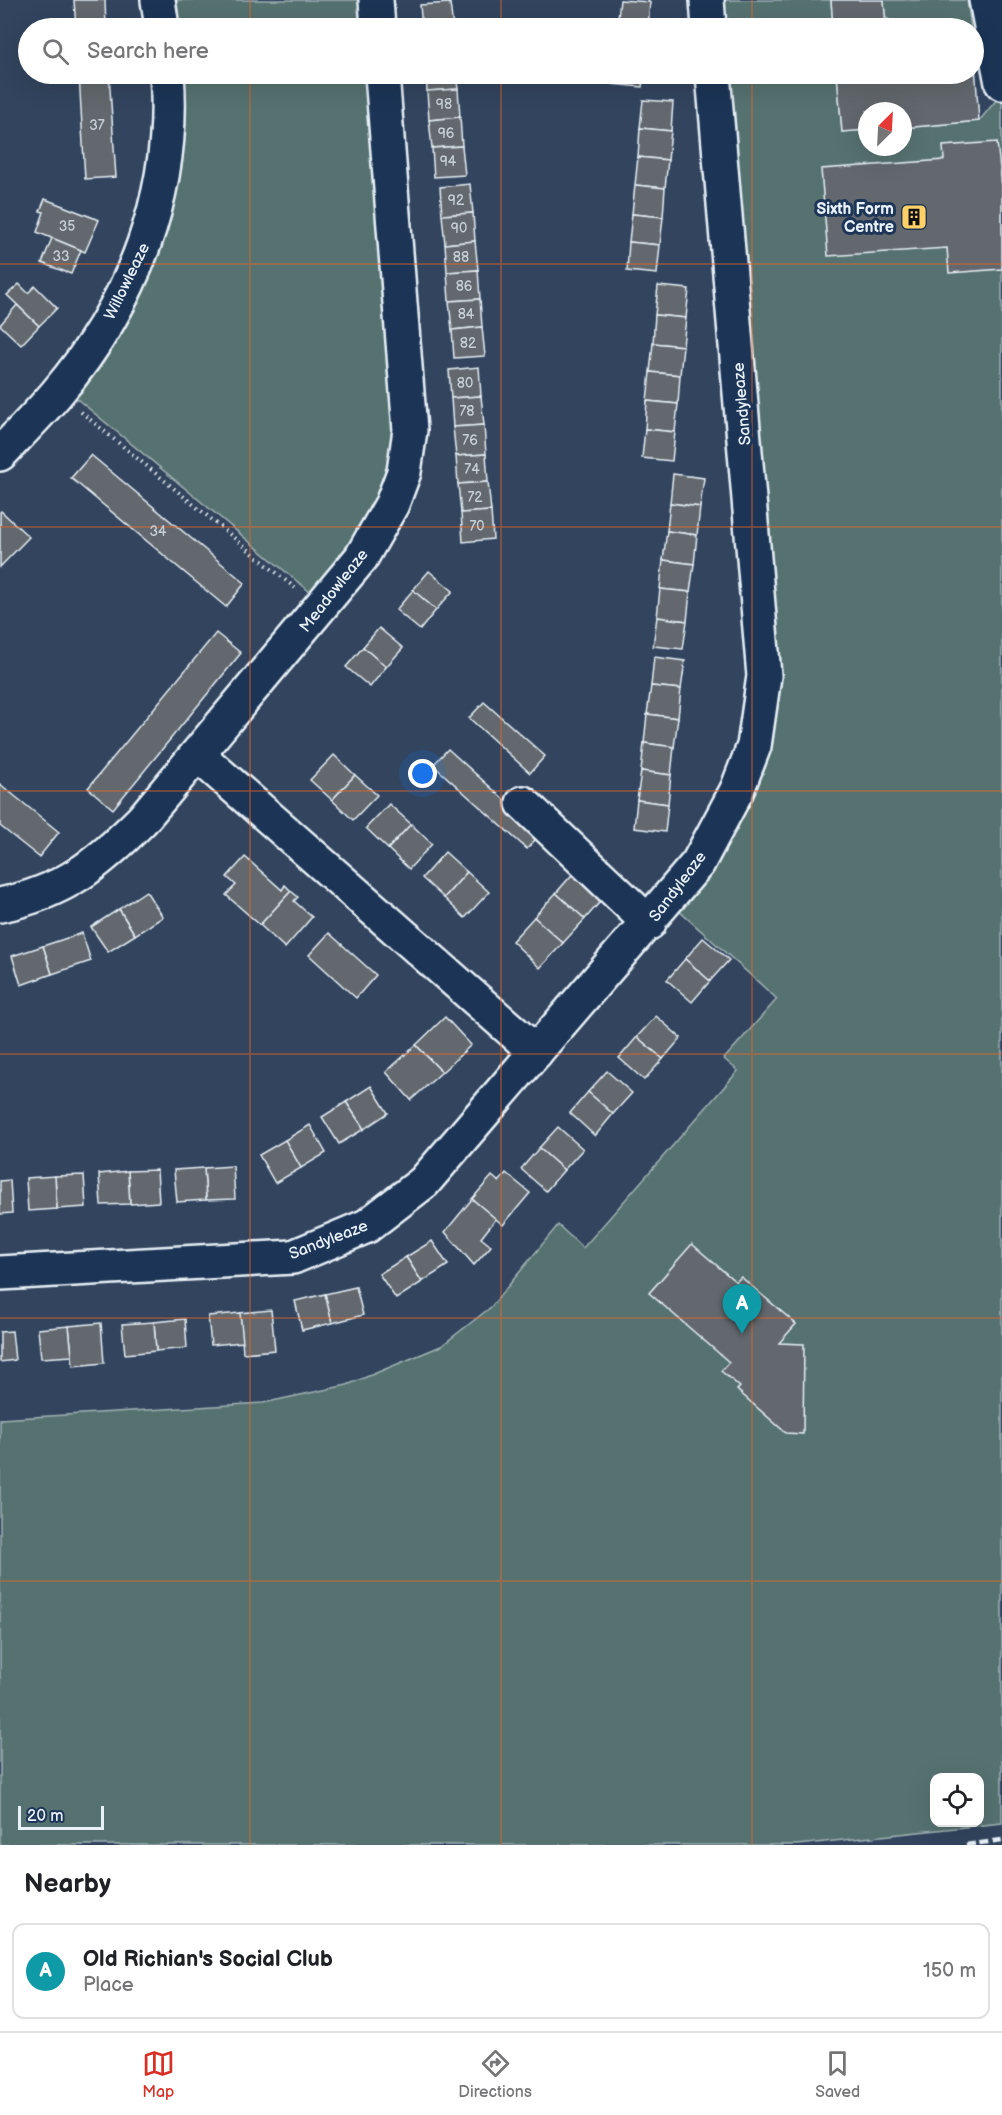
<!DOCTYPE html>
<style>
:root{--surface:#fff;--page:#f6f6f6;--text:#202124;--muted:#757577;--line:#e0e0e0;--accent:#d93025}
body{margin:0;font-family:"Balsamiq Sans",sans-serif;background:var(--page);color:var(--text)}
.controls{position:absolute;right:18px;bottom:18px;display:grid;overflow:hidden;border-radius:12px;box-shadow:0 6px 24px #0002}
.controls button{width:54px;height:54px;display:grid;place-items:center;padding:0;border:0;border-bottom:2px solid var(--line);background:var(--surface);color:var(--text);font:30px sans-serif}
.compass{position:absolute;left:858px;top:102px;width:54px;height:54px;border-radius:50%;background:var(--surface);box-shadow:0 6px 24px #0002;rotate:24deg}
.scale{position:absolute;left:18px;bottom:15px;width:86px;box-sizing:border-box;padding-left:6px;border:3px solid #e8f1f8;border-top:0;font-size:16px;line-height:21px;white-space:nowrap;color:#e8f1f8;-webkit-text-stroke:4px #1d3557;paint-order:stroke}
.you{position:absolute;left:423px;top:774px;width:21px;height:21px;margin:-15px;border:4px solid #fff;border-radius:50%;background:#1a73e8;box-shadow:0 0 0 9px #1a73e833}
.badge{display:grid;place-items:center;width:39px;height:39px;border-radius:50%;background:var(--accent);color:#fff;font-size:20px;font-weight:700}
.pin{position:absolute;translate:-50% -50px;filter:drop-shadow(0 2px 3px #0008)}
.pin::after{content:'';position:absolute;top:32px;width:21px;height:18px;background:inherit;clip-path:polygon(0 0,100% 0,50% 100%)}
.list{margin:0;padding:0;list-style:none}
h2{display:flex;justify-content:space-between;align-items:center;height:78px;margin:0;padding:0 24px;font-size:26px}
h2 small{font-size:20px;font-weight:400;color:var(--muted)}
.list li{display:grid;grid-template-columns:39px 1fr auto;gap:18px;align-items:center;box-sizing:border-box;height:96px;margin:0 12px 12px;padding:0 12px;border:2px solid var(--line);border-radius:12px}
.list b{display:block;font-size:22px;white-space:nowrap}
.list p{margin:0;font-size:20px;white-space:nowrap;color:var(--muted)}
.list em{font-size:20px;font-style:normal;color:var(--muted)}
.icon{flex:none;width:33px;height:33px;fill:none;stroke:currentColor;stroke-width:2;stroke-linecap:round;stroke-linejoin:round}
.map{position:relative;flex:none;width:1002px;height:1845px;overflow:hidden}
.search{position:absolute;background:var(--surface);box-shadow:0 6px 24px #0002;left:18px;right:18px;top:18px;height:66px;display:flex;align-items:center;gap:15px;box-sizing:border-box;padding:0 21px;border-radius:33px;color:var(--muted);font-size:22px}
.sheet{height:186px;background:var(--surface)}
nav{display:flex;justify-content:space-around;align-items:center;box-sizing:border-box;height:84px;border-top:2px solid var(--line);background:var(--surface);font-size:16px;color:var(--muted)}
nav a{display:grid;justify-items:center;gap:3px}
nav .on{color:var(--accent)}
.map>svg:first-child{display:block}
.green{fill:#577270;stroke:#a0b2b4;stroke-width:1.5;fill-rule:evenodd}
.building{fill:#62686d;stroke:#e8f1f8;stroke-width:1.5}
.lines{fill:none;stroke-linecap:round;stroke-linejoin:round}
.minor-casing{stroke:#e8f1f8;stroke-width:38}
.path{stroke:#e8f1f8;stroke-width:4;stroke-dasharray:1.5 4.5;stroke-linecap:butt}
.minor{stroke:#1d3557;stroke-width:33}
.rail{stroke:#e8f1f8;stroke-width:4.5;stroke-dasharray:9 4.5;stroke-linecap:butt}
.grid{fill:none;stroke:#e86824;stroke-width:1.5;stroke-opacity:0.55}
.labels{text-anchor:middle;stroke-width:6;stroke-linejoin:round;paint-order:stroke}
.number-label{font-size:14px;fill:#c6cfd5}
.poi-label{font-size:16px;font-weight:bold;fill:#e8f1f8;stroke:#1d3557;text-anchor:end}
.street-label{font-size:16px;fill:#e8f1f8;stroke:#1d3557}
</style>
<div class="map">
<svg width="1002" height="1845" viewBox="0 0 1002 1845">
<rect width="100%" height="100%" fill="#32445e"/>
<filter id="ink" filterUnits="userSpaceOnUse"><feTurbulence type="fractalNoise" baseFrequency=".0167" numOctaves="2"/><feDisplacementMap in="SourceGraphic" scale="12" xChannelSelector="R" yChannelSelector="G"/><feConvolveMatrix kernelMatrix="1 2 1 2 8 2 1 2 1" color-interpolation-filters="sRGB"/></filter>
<g filter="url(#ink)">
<g class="green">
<path d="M169,0h197l2,28h-195z"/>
<path d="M707,0h124l2,28h-124z"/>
<path d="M884,0h83l4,28h-69l-17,-11z"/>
<path d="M178,74h193l25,354c-2,13 -4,28 -8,41 -14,48 -47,85 -78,123l-240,-199 45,-63z"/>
<path d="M713,74h124l5,58 25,-2v17h36v-19l76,-7 23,-28v1730l-205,22h-797v-426l263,-16 84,-18 94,-39 50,-39 67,-82 25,23 155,-177 -14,-12 53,-60 -109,-98 86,-155zM934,1778h46v44h-46z"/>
</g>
<g class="building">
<path d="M74,0h31l1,28h-30z"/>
<path d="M620,0l30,2 -2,26 -31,-1z"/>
<path d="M831,0h53l2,28h-53z"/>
<path d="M450,3l3,25h-31l-2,-23z"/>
<path d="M974,51l5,70 -76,7v-17h-36v19l-25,2 -5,-58h137z"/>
<path d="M79,74h30l7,103 -31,2z"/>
<path d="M426,74h30l2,15 -31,2z"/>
<path d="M613,74h31l-2,13 -30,-3z"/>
<path d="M458,89l2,28 -31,3 -2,-29z"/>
<path d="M643,100l30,2 -2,29 -31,-3z"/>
<path d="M460,117l2,29 -30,2 -3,-28z"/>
<path d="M640,128l31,3 -3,29 -30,-3z"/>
<path d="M997,142l5,45v82l-53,4 -2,-25 -119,8 -7,-87 123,-9 -1,-14z"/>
<path d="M462,146l3,29 -31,2 -2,-29z"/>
<path d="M638,157l30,3 -3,28 -30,-3z"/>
<path d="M470,184l3,29 -31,2 -2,-28z"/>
<path d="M635,185l30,3 -2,29 -31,-3z"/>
<path d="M45,199l54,21 -14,32 -48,-20 7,-20 -4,-1z"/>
<path d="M473,213l2,28 -30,3 -3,-29z"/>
<path d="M632,214l31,3 -3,28 -31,-3z"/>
<path d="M52,238l29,12 -10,24 -29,-11z"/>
<path d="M475,241l3,29 -31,2 -2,-28z"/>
<path d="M629,242l31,3 -3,29 -30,-3z"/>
<path d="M478,270l2,29 -31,2 -2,-29z"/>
<path d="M19,284l9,9 7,-7 22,22 -18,18 -32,-31z"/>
<path d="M658,286l31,3 -3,29 -31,-3z"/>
<path d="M480,299l2,28 -30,3 -3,-29z"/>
<path d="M17,305l22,21 -18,19 -21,-20z"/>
<path d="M655,315l31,3 -3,28 -30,-3z"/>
<path d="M482,327l3,29 -31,2 -2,-28z"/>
<path d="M653,343l30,3 -3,29 -30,-3z"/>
<path d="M479,367l2,29 -30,2 -2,-28z"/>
<path d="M650,372l30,3 -2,29 -31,-3z"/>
<path d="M481,396l3,29 -31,2 -2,-29z"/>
<path d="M647,401l31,3 -3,28 -30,-3z"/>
<path d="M484,425l2,29 -30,2 -3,-29z"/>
<path d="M645,429l30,3 -3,29 -30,-3z"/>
<path d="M486,454l2,28 -30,2 -2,-28z"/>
<path d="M91,455l154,128 -19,24 -155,-129z"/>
<path d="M673,474l31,4 -4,29 -30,-4z"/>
<path d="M488,482l3,29 -30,2 -3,-29z"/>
<path d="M670,503l30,4 -3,28 -30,-4z"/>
<path d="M1,511l28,26 -29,30v-55z"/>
<path d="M491,511l2,28 -30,3 -2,-29z"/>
<path d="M667,531l30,4 -3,29 -31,-4z"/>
<path d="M663,560l31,4 -4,28 -30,-3z"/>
<path d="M429,571l24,20 -17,19 -23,-20z"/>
<path d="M660,589l30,3 -3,29 -30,-4z"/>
<path d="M413,590l23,20 -16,20 -24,-20z"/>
<path d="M657,617l30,4 -4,28 -30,-3z"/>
<path d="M379,628l24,20 -17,19 -23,-20z"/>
<path d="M216,633l25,20 -128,156 -25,-21z"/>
<path d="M363,647l23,20 -16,20 -24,-20z"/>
<path d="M654,657l31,4 -4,28 -30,-3z"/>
<path d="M651,686l30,3 -3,29 -31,-4z"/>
<path d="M484,702l61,54 -15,17 -61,-55z"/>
<path d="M647,714l31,4 -4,29 -30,-4z"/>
<path d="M644,743l30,4 -3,28 -30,-4z"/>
<path d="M448,749l93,84 -14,16 -94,-84z"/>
<path d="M334,755l21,20 -23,25 -22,-20z"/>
<path d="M641,771l30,4 -3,29 -31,-4z"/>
<path d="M355,775l22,20 -24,25 -21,-20z"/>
<path d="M0,784l59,48 -20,25 -39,-31z"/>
<path d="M637,800l31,4 -3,28 -31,-4z"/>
<path d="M389,804l22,20 -23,25 -22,-21z"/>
<path d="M411,824l21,20 -23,25 -21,-20z"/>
<path d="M445,852l22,20 -23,26 -22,-20z"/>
<path d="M245,857l37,33 3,-5 6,6 -31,34 -34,-30 10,-10 -9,-8z"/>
<path d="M577,869l29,26 -21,24 -29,-26z"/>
<path d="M467,872l22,20 -24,26 -21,-20z"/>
<path d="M146,891l17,26 -28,18 -16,-26z"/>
<path d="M291,891l7,6 -4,4 18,16 -27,31 -25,-23z"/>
<path d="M556,893l29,26 -22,24 -29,-26z"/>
<path d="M119,909l16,26 -27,17 -17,-25z"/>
<path d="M534,917l29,26 -23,25 -28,-27z"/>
<path d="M82,933l9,28 -39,13 -9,-28z"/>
<path d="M329,933l47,42 -20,23 -47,-43z"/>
<path d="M703,938l26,22 -19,21 -25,-22z"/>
<path d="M43,946l9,28 -31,11 -9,-29z"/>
<path d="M685,959l25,22 -18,21 -25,-22z"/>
<path d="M656,1016l25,22 -18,21 -26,-22z"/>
<path d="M445,1017l26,28 -29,27 -26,-27z"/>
<path d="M637,1037l26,22 -19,21 -25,-22z"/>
<path d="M416,1045l26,27 -31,28 -25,-28z"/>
<path d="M607,1071l25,22 -19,21 -25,-22z"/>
<path d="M371,1086l17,27 -24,16 -18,-27z"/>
<path d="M588,1092l25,22 -18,22 -25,-23z"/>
<path d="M346,1102l18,27 -25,15 -17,-27z"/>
<path d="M310,1125l16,28 -25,15 -16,-28z"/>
<path d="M558,1127l25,22 -19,21 -25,-22z"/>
<path d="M285,1140l16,28 -26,15 -16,-28z"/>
<path d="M539,1148l25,22 -18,21 -25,-22z"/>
<path d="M233,1166l2,33 -29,1 -2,-32z"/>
<path d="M204,1168l2,32 -29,2 -3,-32z"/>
<path d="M157,1170l2,32 -29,2 -2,-33z"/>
<path d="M128,1171l2,33 -29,1 -2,-31z"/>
<path d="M506,1173l24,20 -27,32 -31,-26 20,-23 7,6z"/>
<path d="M84,1175l2,32 -29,2 -2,-33z"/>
<path d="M55,1176l2,33 -29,2 -2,-33z"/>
<path d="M10,1180l2,33 -12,1v-33z"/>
<path d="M472,1199l24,20 -15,19 10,8 -17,19 -29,-33z"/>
<path d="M432,1241l16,24 -26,17 -16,-25z"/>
<path d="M692,1244l44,38 5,-5 55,47 -17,19 25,1 -1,90 -17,-1 -49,-43 3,-3 -19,-16 8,-9 -80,-69z"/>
<path d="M406,1257l16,25 -26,17 -17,-25z"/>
<path d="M356,1287l7,28 -31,8 -7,-29z"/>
<path d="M325,1294l7,29 -30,7 -7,-29z"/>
<path d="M271,1310l4,40 -32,3 -3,-40z"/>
<path d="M240,1313l3,29 -32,3 -3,-29z"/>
<path d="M185,1319l2,29 -31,3 -2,-29z"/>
<path d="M154,1322l2,29 -31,3 -3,-30z"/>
<path d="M101,1323l3,40 -31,3 -4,-40z"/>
<path d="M69,1326l3,30 -31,2 -3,-29z"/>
<path d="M12,1331l3,29 -15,2v-30z"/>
</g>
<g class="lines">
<defs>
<g id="minor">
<path d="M158,0l4,28"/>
<path d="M376,0l2,28"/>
<path d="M707,0l2,28"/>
<path d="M986,0l16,83"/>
<path d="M0,454c19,-20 39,-40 56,-60 77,-90 120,-202 111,-320"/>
<path d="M198,755l338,297"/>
<path d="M523,803l126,120"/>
<path d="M0,905c64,-13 97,-40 142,-85l219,-262 31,-54 12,-32 6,-42 -28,-356"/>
<path d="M0,1273l293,-16 74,-31 57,-44 274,-319 39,-73 17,-44 10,-70 -51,-602"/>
</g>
</defs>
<use href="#minor" class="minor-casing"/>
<path class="path" d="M81,412l214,176"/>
<use href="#minor" class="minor"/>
<path class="rail" d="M966,1845l36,-5"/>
</g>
</g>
<path class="grid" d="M250,0v28M501,0v28M752,0v28M250,74v1771M501,74v1771M752,74v1771M0,264h1002M0,527h1002M0,791h1002M0,1054h1002M0,1318h1002M0,1581h1002"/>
<defs>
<symbol id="building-square" viewBox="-11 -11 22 22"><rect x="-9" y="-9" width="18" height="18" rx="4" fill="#ffd166" stroke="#1d3557"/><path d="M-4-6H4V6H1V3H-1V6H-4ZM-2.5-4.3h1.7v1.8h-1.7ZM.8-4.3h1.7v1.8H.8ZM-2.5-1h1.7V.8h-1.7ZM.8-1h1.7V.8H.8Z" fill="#111"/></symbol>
</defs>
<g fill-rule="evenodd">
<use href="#building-square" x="899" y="202" width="30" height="30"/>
</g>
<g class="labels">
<g class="number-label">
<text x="444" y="109">98</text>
<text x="97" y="130">37</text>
<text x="446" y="138">96</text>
<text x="448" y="166">94</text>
<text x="456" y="205">92</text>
<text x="67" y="231">35</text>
<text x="459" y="233">90</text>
<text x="61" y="261">33</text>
<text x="461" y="262">88</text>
<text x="464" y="291">86</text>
<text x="466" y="319">84</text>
<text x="468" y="348">82</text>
<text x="465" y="388">80</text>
<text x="467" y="416">78</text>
<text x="470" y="445">76</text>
<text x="472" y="474">74</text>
<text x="475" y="502">72</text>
<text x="477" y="531">70</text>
<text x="158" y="536">34</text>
</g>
<g class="poi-label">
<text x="894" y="214">Sixth Form<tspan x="894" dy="18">Centre</tspan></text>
</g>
<g class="street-label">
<text transform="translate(126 281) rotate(-64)" y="6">Willowleaze</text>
<text transform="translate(741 404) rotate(-95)" y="6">Sandyleaze</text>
<text transform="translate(333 590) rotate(-52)" y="6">Meadowleaze</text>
<text transform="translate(677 886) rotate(-53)" y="6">Sandyleaze</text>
<text transform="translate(328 1239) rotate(-21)" y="6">Sandyleaze</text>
</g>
</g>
</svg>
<div class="controls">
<button><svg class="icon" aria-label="locate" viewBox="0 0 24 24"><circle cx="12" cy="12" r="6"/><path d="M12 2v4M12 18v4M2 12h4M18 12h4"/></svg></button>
</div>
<svg class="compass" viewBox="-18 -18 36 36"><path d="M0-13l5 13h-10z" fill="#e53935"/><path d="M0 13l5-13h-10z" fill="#757577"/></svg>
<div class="scale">20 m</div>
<div class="you"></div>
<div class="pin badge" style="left:742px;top:1334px;background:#0f9aa8">A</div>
<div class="search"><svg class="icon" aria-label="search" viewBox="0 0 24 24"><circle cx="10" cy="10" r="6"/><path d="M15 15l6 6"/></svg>Search here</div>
</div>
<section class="sheet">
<h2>Nearby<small></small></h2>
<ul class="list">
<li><span class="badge" style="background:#0f9aa8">A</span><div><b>Old Richian's Social Club</b><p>Place</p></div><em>150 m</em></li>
</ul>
</section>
<nav>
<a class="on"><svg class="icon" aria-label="map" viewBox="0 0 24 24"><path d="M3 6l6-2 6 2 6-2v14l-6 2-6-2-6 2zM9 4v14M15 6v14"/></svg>Map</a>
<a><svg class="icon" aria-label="directions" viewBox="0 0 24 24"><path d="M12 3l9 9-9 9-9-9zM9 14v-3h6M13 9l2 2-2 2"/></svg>Directions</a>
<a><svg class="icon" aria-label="saved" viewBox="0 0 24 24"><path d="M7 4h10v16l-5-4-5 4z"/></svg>Saved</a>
</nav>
